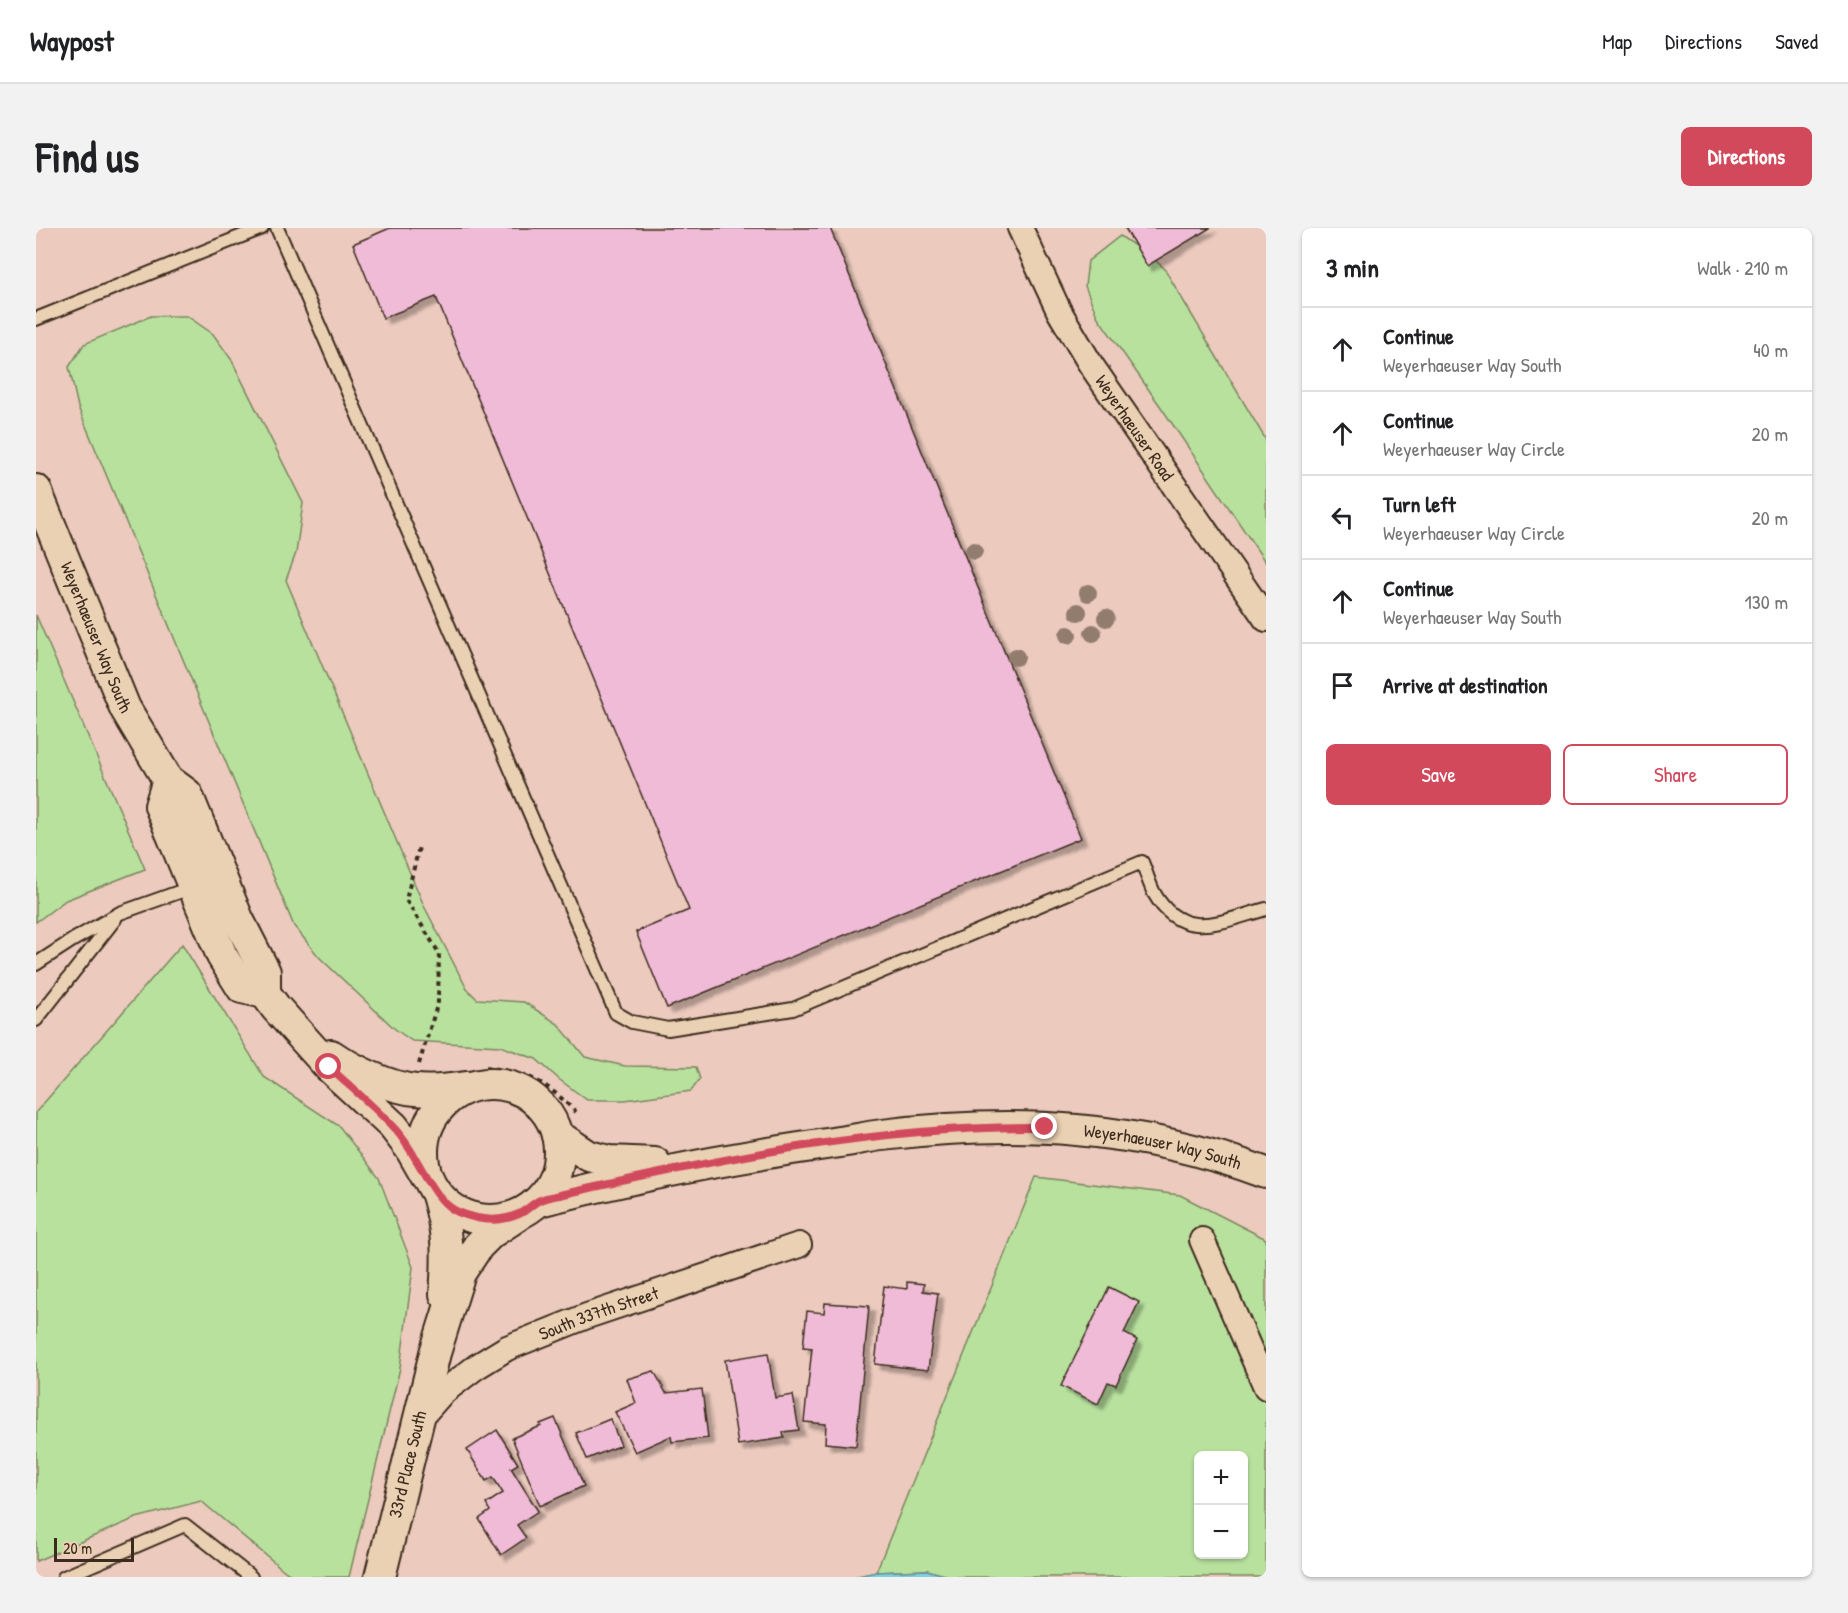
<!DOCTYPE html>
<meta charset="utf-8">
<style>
:root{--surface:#fff;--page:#f2f2f2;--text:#202124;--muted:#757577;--line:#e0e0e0;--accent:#d1495b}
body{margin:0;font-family:"Patrick Hand",sans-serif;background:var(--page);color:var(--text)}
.controls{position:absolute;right:18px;bottom:18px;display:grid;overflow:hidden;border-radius:9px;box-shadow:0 2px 4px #0004}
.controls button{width:54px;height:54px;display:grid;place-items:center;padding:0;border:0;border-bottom:2px solid var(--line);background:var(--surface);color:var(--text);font:30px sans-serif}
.scale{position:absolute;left:18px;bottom:15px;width:80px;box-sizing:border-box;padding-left:6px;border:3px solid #3b2a1e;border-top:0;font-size:16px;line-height:21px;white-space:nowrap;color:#3b2a1e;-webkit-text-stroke:4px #ebd1b3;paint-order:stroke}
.stop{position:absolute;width:18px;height:18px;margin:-14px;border:4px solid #d1495b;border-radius:50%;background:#fff}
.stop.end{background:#d1495b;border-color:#fff;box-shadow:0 2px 6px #0008}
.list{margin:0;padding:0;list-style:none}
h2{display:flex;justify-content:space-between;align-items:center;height:78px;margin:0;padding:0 24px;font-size:26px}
h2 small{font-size:20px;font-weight:400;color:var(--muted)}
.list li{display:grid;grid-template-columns:39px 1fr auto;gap:18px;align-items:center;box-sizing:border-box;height:84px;padding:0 24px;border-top:2px solid var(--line)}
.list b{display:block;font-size:22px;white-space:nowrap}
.list p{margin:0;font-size:20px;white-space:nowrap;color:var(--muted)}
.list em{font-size:20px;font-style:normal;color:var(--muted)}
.actions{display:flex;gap:12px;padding:18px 24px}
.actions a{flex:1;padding:14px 0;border:2px solid var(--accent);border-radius:9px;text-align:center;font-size:21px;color:var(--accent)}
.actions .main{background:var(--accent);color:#fff}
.icon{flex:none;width:33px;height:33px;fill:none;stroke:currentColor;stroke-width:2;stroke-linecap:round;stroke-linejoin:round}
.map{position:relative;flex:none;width:1230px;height:1349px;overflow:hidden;border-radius:9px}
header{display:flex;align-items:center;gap:36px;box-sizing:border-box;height:84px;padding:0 30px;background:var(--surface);border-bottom:2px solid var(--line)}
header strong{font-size:28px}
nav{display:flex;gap:33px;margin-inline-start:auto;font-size:21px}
.intro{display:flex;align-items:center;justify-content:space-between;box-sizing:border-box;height:144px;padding:0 36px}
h1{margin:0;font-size:42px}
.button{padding:15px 27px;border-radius:9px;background:var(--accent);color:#fff;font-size:21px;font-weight:700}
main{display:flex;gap:36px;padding:0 36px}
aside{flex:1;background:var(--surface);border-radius:9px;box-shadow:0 2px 4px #0004}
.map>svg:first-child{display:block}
.green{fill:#b8e19e;stroke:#7a865e;stroke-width:1.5;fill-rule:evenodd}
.water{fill:#82d1df;stroke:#668e92;stroke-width:1.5}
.building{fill:#efbbd7;stroke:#3b2a1e;stroke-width:1.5;filter:url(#shadow)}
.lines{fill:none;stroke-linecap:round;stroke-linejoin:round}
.service-casing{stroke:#3b2a1e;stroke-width:16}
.minor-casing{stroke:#3b2a1e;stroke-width:28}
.tertiary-casing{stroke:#3b2a1e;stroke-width:34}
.path{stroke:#3b2a1e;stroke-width:4;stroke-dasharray:4.5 4.5;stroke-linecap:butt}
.service{stroke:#ebd1b3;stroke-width:12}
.minor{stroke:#ebd1b3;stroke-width:24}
.tertiary{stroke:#ebd1b3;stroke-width:30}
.tree{fill:#927c6d}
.route{stroke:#d1495b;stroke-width:8}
.labels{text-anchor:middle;stroke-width:4.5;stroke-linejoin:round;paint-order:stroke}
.street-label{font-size:18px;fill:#3b2a1e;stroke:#ebd1b3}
</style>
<header>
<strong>Waypost</strong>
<nav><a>Map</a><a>Directions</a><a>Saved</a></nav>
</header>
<div class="intro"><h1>Find us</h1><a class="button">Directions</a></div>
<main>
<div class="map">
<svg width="1230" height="1349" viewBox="0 0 1230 1349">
<defs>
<filter id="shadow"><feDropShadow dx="5.5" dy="5.5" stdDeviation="1.5" flood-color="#0004"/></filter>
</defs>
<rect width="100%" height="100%" fill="#eccabe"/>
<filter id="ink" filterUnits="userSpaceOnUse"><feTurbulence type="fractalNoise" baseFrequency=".0167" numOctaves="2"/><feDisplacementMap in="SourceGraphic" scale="12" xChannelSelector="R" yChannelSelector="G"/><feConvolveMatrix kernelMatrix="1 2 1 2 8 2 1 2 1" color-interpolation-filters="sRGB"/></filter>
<g filter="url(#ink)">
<g class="green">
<path d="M1084,8l29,19 15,13 102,172v123l-103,-153 -66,-94 -12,-30 3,-25z"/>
<path d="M115,88h36l26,18 18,25 72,144 -7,50 -10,27 138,326 43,83 10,10 47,3 34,22 27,33 40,9 71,1 4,12 -9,12 -66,9h-38l-27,-20 -24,-21 -36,-13 -88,-5 -17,-12 -76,-72 -25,-31 -216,-519 -9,-40 15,-23z"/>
<path d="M0,387l109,254 -79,31 -30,22z"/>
<path d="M146,716l82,133 75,49 40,52 34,89 -13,101 -51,209h-54l-9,-5 -85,-71 -65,17 -100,43v-449z"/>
<path d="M1000,949l144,18 86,44v338h-315l-24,-7 -51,2zM1162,1228h46v98h-46z"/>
</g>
<path class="water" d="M891,1342l24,7h-98l23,-5z"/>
<g class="building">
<path d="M354,0h440l251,610 -414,170 -31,-76 53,-22 -253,-613 -53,21 -30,-74z"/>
<path d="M1089,0h85l-63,38z"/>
<path d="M871,1054l17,2 -1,7 15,2 -10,77 -53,-6 9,-78 23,3z"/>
<path d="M1073,1059l30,15 -15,31 13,7 -21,45 -8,-3 -10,22 -37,-18z"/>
<path d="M789,1075l44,3 -13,140 -31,-3 1,-19 -22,-2 8,-74 -9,-1 4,-36 17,2z"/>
<path d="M732,1125l7,45 18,-3 6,35 -16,2 1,6 -46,7 -13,-85z"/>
<path d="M618,1143l12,22 36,-4 6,49 -36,4 -1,-6 -36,16 -20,-40 21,-9 -9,-24z"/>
<path d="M519,1190l29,68 -44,20 -28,-68 29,-12 -1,-2z"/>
<path d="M574,1191l11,26 -34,14 -11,-26z"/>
<path d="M461,1202l21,34 -7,4 27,43 -21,14 9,13 -25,17 -22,-36 11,-8 -4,-7 17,-11 -10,-16 -7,4 -19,-31z"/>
</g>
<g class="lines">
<defs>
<g id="service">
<path d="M241,0l339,785 16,9 36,7 125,-20 349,-147c4,10 7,21 12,31 28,50 68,28 112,16"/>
<path d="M0,91l226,-91"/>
<path d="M0,736l37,-24 47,-27 73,-26"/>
<path d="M0,792l79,-101"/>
<path d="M28,1349l121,-52 66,52"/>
</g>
<g id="minor">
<path id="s1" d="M984,0l39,83 32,54 175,254"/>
<path d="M1166,1012l64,147"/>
<path id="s2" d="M383,1191l23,-26 34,-26 31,-19 80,-32 212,-71"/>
</g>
<g id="tertiary">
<path id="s3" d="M0,262l89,218 43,72 19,14 51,125 27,53v21l11,15 53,59 64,59 17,22 16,28"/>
<path d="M132,552l-8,26 62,150 20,32 23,5"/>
<path d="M295,827c22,15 59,33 85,35 18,2 34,-1 51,-3"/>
<circle cx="455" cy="924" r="68"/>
<path d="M521,907l32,21 20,5 46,2"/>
<path d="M401,967c11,37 11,61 8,99"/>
<path id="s4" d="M503,973c97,-25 195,-44 294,-58 16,-2 33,-6 49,-8 134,-16 257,-10 384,38"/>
<path id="s5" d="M344,1349l55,-224 25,-80 18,-27 13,-13 26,-17"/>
</g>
</defs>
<use href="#service" class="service-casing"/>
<use href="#minor" class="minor-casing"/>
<use href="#tertiary" class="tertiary-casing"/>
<g class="path">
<path d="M383,836l19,-62 1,-49 -33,-53 13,-53"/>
<path d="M450,839c43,6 59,14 90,45"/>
</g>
<use href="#service" class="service"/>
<use href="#minor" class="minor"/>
<use href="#tertiary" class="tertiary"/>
</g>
<g class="tree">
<circle cx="938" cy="323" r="9"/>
<circle cx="1052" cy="365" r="9"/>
<circle cx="1042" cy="384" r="9"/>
<circle cx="1070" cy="390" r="9"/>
<circle cx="1057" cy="405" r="9"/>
<circle cx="1032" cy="407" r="9"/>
<circle cx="980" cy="429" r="9"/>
</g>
</g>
<g class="lines" filter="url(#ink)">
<path class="route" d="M293,839c21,20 44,38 63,59 14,14 23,32 33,49 9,14 17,30 33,37 19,8 41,11 61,2 7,-3 12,-9 19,-13 7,-4 18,-5 26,-7 157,-36 319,-69 481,-67"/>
</g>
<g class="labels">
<g class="street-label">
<text dy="6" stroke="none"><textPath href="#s1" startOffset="231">Weyerhaeuser Road</textPath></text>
<text dy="6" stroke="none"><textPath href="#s3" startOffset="159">Weyerhaeuser Way South</textPath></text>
<text dy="6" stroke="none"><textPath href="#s4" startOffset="632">Weyerhaeuser Way South</textPath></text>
<text dy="6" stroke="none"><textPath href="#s2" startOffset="212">South 337th Street</textPath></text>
<text dy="6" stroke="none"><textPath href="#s5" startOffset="116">33rd Place South</textPath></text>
</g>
</g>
</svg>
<div class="controls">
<button>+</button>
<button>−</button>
</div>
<div class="scale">20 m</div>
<div class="stop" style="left:293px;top:839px"></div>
<div class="stop end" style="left:1009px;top:899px"></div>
</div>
<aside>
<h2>3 min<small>Walk · 210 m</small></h2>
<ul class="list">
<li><svg class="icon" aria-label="ahead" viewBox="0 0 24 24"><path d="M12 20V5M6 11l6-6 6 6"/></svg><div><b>Continue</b><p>Weyerhaeuser Way South</p></div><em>40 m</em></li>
<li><svg class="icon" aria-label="ahead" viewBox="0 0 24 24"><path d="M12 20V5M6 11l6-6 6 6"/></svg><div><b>Continue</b><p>Weyerhaeuser Way Circle</p></div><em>20 m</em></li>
<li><svg class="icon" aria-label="left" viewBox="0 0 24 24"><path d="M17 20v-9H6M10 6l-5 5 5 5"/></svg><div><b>Turn left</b><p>Weyerhaeuser Way Circle</p></div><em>20 m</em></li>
<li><svg class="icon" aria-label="ahead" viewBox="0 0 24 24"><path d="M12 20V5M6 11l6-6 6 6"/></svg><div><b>Continue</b><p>Weyerhaeuser Way South</p></div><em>130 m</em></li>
<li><svg class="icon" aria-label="arrive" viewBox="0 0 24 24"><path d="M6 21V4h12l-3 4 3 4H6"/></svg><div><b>Arrive at destination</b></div></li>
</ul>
<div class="actions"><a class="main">Save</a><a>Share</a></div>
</aside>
</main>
